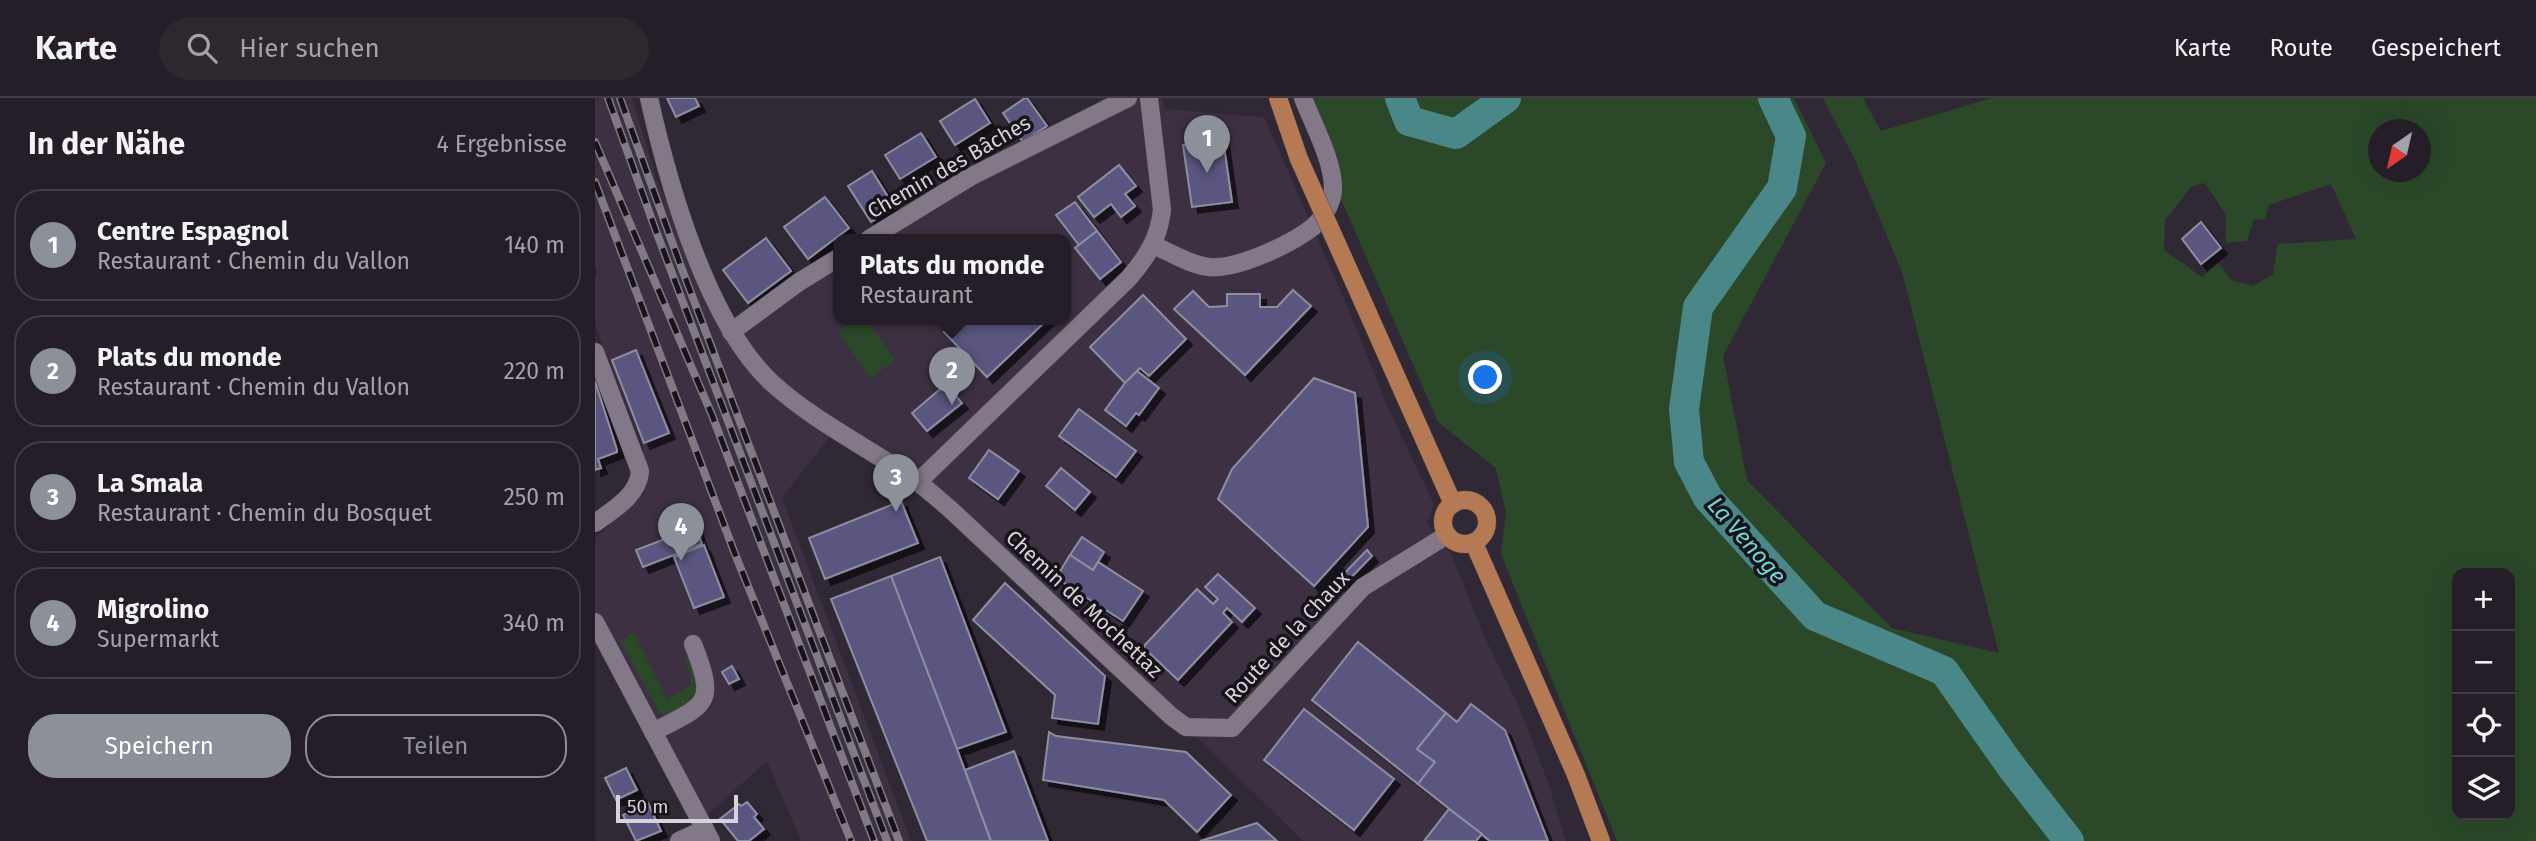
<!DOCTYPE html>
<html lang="de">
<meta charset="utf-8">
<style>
:root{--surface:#251e28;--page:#2d2730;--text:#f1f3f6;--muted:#a3a2a8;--line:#423c45;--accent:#8c9099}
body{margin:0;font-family:"Fira Sans",sans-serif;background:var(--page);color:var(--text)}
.controls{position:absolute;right:21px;bottom:21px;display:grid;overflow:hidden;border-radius:14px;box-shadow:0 7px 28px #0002}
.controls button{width:63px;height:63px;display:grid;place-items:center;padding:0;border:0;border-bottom:2px solid var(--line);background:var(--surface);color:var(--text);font:35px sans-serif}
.compass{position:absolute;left:1773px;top:21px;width:63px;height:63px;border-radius:50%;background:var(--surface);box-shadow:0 7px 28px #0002;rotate:214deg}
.scale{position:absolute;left:21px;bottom:18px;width:122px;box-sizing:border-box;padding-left:7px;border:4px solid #d8d2db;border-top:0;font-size:19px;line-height:24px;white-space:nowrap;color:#d8d2db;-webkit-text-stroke:5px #171319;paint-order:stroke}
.you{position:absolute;left:891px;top:280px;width:24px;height:24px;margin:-18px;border:5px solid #fff;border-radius:50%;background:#1a73e8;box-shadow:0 0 0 10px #1a73e833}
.badge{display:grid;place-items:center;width:46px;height:46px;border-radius:50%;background:var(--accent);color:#fff;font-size:23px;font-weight:700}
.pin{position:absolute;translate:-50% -58px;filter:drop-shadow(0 2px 4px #0008)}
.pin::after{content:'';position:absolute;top:37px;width:24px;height:21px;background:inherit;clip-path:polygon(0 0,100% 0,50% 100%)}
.popup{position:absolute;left:238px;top:136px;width:238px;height:91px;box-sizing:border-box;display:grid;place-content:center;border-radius:14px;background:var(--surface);filter:drop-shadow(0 2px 5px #0005);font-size:23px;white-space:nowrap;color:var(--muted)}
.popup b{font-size:26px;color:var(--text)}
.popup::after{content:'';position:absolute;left:50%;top:100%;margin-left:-14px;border:14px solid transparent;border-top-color:var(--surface)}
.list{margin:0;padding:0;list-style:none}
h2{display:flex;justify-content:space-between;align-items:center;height:91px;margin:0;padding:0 28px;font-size:30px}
h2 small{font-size:23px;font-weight:400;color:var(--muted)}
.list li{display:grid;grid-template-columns:46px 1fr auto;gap:21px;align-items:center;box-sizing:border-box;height:112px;margin:0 14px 14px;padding:0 14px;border:2px solid var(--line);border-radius:28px}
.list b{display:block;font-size:26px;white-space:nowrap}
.list p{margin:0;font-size:23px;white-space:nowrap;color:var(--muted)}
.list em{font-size:23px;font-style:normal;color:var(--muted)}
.actions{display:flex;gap:14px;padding:21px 28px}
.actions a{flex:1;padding:16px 0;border:2px solid var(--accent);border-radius:28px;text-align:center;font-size:24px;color:var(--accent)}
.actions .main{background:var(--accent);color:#fff}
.icon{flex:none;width:38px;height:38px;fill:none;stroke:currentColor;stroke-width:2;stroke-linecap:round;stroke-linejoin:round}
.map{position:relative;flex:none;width:1941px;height:743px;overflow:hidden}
header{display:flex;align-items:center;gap:42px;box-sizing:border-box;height:98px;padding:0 35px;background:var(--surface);border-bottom:2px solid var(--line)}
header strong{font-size:33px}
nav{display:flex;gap:38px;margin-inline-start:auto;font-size:24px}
.search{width:490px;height:63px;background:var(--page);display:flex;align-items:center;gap:18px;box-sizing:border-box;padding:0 24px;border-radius:38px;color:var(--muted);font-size:26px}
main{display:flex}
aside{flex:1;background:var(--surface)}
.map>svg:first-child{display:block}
.built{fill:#3d3043}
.green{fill:#2b4829;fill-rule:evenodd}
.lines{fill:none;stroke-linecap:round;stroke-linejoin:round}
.river{stroke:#498788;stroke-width:30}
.building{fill:#5a5780;stroke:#8e8ea1;stroke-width:2;filter:url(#shadow)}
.minor-casing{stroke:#4b434e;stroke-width:19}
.major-casing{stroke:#4b434e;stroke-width:19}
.minor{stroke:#837888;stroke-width:18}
.major{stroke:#b57a53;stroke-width:18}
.rail-casing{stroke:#817a85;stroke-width:8}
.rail{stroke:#171319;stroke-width:5;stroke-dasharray:16;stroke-linecap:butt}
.major-bridge-casing{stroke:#4b434e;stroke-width:19;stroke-linecap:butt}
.major-bridge{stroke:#b57a53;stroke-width:18}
.labels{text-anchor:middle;stroke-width:7;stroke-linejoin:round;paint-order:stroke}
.street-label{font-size:21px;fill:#d8d2db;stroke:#171319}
.water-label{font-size:23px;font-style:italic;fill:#70d5d5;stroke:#171319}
</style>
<header>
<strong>Karte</strong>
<div class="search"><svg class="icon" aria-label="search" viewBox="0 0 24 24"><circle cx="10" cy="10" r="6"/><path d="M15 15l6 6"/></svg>Hier suchen</div>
<nav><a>Karte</a><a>Route</a><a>Gespeichert</a></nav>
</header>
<main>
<aside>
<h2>In der Nähe<small>4 Ergebnisse</small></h2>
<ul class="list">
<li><span class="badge">1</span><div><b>Centre Espagnol</b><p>Restaurant · Chemin du Vallon</p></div><em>140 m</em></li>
<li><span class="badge">2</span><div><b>Plats du monde</b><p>Restaurant · Chemin du Vallon</p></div><em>220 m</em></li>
<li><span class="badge">3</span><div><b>La Smala</b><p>Restaurant · Chemin du Bosquet</p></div><em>250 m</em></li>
<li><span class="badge">4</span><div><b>Migrolino</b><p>Supermarkt</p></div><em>340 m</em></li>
</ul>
<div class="actions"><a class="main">Speichern</a><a>Teilen</a></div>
</aside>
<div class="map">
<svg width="1941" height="743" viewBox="0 0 1941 743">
<defs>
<filter id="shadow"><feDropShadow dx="6" dy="6" stdDeviation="0" flood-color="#0009"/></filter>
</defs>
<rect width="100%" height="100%" fill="#312836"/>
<path class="built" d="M0,0h37l23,76 40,102 30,61 113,-77v59h228v-80h-192l95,-58 135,-61 -2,-22h60l2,11 100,8 78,177 46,114 46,96 -7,19 24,31 34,84 33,67 30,77 18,59h-263l-239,-235 -146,-124 -88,-46 -48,62 129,343h-110l-34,-80 -60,54 -112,-188v-89l50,-45 -2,-45 -48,-122v-48l2,-6 -2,-6z"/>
<g class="green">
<path d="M702,0h497l32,65 -103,193 24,124 145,148 107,25 -97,-381 -46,-110 -33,-64h40l18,33 111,-33h544v743h-919l-116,-287 5,-41 -10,-45 -58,-46zM1784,32h42v42h-42zM1610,85l21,32v28l21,-2 7,-22 11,1 4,-15 62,-21 25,55 -78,5 -5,30 -20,12 -22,-6 -12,-17 -17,14 -38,-27 1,-30 27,-34zM1862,475h53v242h-53z"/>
<path d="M260,221h11l29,41 -24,18 -33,-46z"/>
<path d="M39,535l33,66 24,-14v-9l-6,-18 2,-2c17,35 14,41 -18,60l-10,-4 -39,-72z"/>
</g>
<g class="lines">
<g class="river">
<path d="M805,0l9,23 47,13 50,-36"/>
<path d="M1178,0l18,38 -9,52 -84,119 -14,102 5,53 19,36 107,118 129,55 66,94 59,76"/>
</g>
</g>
<g class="building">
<path d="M72,0h28l4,8 -23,11z"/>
<path d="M430,0h2l20,28 -24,16 -20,-29z"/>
<path d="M380,1l15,24 -35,22 -15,-24z"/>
<path d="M326,35l15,24 -36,22 -15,-24z"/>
<path d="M628,41l9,63 -40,5 -9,-62z"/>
<path d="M524,67l17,21 -11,8 10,12 -14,11 -10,-13 -17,13 -16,-20z"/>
<path d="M277,73l23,37 -24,14 -23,-36z"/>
<path d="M230,99l24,31 -41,31 -24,-32z"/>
<path d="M480,104l22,29 -18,14 -23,-30z"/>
<path d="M1606,124l20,26 -20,16 -19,-25z"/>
<path d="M502,133l24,31 -21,17 -25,-31z"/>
<path d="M171,140l25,33 -43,32 -25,-33z"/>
<path d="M698,192l18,16 -66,69 -71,-66 19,-18 16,16 18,-1v-12h33v13h17z"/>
<path d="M548,197l43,44 -37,37 -9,-8 -15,15 -35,-36z"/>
<path d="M362,221h91l-61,58 -43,-45z"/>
<path d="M41,252l33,83 -25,10 -32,-83z"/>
<path d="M542,273l22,17 -20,27 -3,-2 -10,13 -21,-16 20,-27z"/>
<path d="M719,280l41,15 13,134 -54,59 -96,-87 14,-30z"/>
<path d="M0,283l22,69v2l-19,7 3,9 -6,2z"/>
<path d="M351,286l16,19 -35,28 -15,-18z"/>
<path d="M484,311l57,42 -20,26 -57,-41z"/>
<path d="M394,352l30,21 -21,28 -29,-21z"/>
<path d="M466,370l29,24 -15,18 -29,-24z"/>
<path d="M306,403l17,42 -93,36 -16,-41z"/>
<path d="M101,429l6,17 -59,23 -7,-17z"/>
<path d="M487,439l22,15 -11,18 -23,-15z"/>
<path d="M109,447l20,52 -30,11 -20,-51z"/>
<path d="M772,452l5,6 -30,31 -6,-5z"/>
<path d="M475,457l23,15 5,-8 45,29 -20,30 -67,-43z"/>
<path d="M345,459l66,175 -49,17 -66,-173z"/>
<path d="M623,476l37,34 -13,14 -15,-14 -4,5 9,9 -54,58 -35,-33 54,-58 16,15 5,-5 -13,-12z"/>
<path d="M296,478l66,173 34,92h-64l-96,-242z"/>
<path d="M410,485l100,93 -7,48 -46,-6 3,-23 -82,-75z"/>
<path d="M763,544l88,71 -29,36 18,13 -17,22 -106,-84z"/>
<path d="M137,568l7,13 -10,5 -7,-12z"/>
<path d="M876,606l34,26 43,111h-58l-72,-57 17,-22 -18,-13 29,-36 11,9z"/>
<path d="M709,611l90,70 -40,51 -90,-70z"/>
<path d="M454,634l7,4 130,16 45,43 -34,37 -33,-32 -121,-20z"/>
<path d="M419,653l34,90h-57l-26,-71z"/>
<path d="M31,670l11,22 -21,10 -11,-22z"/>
<path d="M152,704l10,12 -3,3 10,12 -15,12h-11l-18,-22 19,-15 2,2z"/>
<path d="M53,705l13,28 -25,10 -13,-26z"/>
<path d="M854,711l33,25 -6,7h-52z"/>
<path d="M662,725l20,18h-77l10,-3z"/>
</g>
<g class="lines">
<defs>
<g id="minor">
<path d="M54,0c19,85 58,225 123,285 44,40 98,65 145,99 12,8 22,18 33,27l221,207 15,11 46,1 131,-141 84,-52"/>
<path d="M274,141l101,-62 158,-79"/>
<path d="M558,147c17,7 37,20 56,22 28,3 82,-23 104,-40 10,-9 19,-23 20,-37 1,-28 -20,-66 -30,-92"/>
<path d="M136,234l68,-50 39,-24"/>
<path d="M0,254l45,119c-1,24 -27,39 -45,52"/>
<path d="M323,384l211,-204c18,-21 30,-40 33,-68l-13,-112"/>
<path d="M0,524l116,219"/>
<path d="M58,634c54,-28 64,-27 40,-88"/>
<path d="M84,743l26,-12"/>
</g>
<g id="major">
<path d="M768,204l90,202"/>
<circle cx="870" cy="424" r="22"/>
<path d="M879,445l102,232 25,66"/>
</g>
</defs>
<use href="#minor" class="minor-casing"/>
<use href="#major" class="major-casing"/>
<use href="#minor" class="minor"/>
<use href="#major" class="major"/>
<defs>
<g id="rail">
<path d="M13,0l48,133 231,610"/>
<path d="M25,0l60,166 219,577"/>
<path d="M0,44l117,273 162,426"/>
<path d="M0,84l140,372 116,287"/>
</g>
</defs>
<use href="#rail" class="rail-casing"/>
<use href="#rail" class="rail"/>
<defs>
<path id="major-bridge" d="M683,0l21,61 64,143"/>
</defs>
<use href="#major-bridge" class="major-bridge-casing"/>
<use href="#major-bridge" class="major-bridge"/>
</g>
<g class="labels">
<g class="street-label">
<text transform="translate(354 69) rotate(-30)" y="7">Chemin des Bâches</text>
<text transform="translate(489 506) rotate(43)" y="7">Chemin de Mochettaz</text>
<text transform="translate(692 539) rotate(-47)" y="7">Route de la Chaux</text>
</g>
<g class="water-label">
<text transform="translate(1152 442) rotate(49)" y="8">La Venoge</text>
</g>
</g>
</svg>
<div class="controls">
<button>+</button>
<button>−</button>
<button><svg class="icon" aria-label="locate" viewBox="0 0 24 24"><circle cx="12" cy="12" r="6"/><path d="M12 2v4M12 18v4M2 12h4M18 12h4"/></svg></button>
<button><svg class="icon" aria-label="layers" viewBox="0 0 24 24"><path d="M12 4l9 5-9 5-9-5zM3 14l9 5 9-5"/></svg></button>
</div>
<svg class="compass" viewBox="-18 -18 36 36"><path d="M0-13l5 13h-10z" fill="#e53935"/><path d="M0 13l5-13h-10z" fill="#a3a2a8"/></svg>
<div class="scale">50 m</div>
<div class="you"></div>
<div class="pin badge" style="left:612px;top:75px">1</div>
<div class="pin badge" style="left:357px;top:307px">2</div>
<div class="popup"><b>Plats du monde</b>Restaurant</div>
<div class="pin badge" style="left:301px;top:414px">3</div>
<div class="pin badge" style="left:86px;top:463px">4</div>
</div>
</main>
